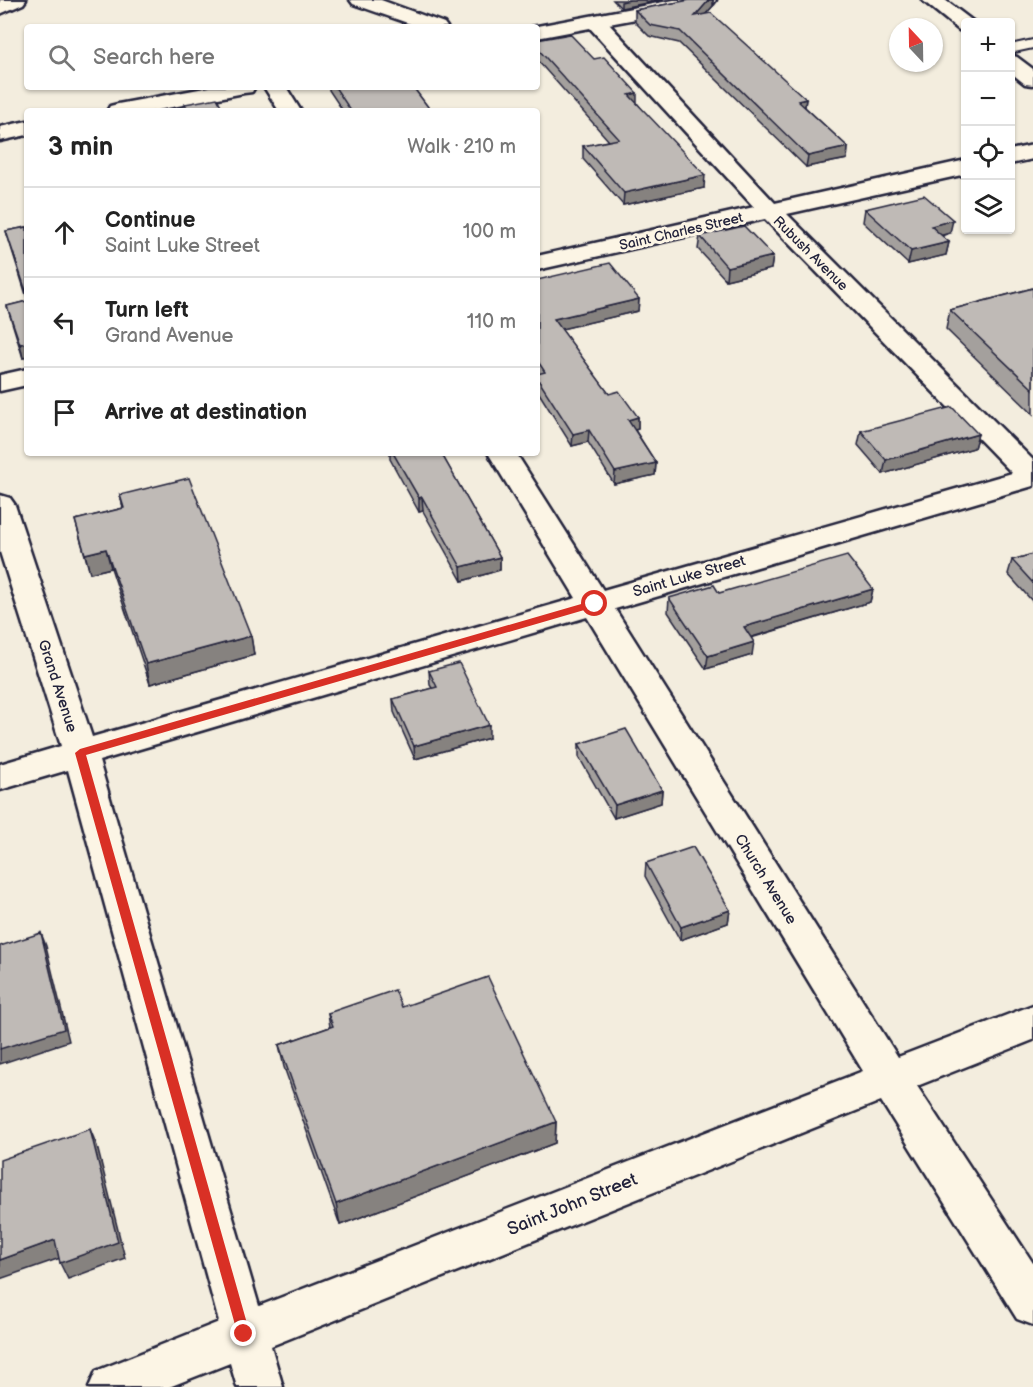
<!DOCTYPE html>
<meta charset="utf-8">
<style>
:root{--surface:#fff;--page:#f2f2f2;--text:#222;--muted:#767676;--line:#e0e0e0}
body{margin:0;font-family:"Balsamiq Sans",sans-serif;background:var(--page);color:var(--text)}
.controls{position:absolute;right:18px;top:18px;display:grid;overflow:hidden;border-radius:6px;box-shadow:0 2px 4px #0004}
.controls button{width:54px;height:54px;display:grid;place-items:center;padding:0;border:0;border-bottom:2px solid var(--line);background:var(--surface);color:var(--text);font:30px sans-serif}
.compass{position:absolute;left:889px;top:18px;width:54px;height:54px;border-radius:50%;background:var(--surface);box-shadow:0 2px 4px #0004;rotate:338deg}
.stop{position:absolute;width:18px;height:18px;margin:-14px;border:4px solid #d93025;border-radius:50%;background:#fff}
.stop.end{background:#d93025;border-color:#fff;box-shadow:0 2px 6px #0008}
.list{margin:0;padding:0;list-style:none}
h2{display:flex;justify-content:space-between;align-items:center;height:78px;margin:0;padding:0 24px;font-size:26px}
h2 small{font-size:20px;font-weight:400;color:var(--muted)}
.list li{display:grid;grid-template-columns:39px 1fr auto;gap:18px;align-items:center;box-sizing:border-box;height:90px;padding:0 24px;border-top:2px solid var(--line)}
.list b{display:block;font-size:22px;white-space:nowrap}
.list p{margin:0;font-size:20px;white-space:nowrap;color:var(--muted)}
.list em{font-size:20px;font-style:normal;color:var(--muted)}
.icon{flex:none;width:33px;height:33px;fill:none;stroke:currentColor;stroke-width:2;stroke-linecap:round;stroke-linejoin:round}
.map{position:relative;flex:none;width:1033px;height:1387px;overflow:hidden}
.search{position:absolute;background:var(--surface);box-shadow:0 2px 4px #0004;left:24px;top:24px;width:516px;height:66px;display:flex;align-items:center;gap:15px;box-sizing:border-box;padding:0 21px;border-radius:6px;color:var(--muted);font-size:22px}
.panel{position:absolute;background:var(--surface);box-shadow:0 2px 4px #0004;left:24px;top:108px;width:516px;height:348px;border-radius:6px}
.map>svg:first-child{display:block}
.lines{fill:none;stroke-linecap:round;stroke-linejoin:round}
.service-casing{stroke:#22223b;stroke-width:4}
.minor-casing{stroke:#22223b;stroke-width:5}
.service{fill:#fcf5e5;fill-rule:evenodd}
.minor{fill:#fcf5e5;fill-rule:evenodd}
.wall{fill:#a4a09d;stroke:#22223b;stroke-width:1.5}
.shaded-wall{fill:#86827f;stroke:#22223b;stroke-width:1.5}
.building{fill:#bfbab6;stroke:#22223b;stroke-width:1.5}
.route{fill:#d93025}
.labels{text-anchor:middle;stroke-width:6;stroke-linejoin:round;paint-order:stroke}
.far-street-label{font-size:14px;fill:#22223b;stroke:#fcf5e5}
.street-label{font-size:15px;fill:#22223b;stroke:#fcf5e5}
.near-street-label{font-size:18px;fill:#22223b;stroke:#fcf5e5}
</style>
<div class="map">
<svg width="1033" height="1387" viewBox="0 0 1033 1387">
<rect width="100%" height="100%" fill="#f3edde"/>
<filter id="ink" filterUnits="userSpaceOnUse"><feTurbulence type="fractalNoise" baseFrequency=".0167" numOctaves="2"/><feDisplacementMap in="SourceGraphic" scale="12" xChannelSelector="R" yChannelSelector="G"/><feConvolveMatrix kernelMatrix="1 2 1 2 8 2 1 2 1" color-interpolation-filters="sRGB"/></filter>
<g filter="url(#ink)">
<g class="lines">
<defs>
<path id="service" d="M1033,40v8l-23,5v-8z"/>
<g id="minor">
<path d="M0,0h26l-3,4 -23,10z"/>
<path d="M350,0h31l63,23 3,4h-28l-66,-23z"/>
<path d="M674,0h42l-3,4 -7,2 -97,18 166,179 191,-43v14l-179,40 246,246v26l-418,123 283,448 135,-52v35l-116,46 116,177v62l-16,-6 -136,-218 -610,245 12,41h-46l-7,-24 -61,24h-80l7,-16 123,-49 -151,-552 -68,20v-26l61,-18 -61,-194v-57l10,3 5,7 77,232 484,-139 -88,-145h28l87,137 409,-117 -247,-254 -228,51v-14l217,-49 -164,-179 -53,10v-11h-5zM587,617l276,454 -604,235 -160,-545z"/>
<path d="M922,0h23l29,22h-8v10l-7,-2z"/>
<path d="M1010,55l7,2 16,12v16l-8,-1 -15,-12z"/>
<path d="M210,87h45l-3,5 -8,1 -92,18h-45l3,-5 8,-2z"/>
<path d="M264,87h22l15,24h-22z"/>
<path d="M27,121v14l-27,6v-14z"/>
<path d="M1033,145v14l-23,5v-14z"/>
<path d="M27,369v16l-27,6v-16z"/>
</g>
</defs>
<use href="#service" class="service-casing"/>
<use href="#minor" class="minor-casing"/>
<use href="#service" class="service"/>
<use href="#minor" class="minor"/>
</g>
<g class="wall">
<path d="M613,0h49l-41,8z"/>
<path d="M690,0h23v6l-7,8 100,85 -1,8 43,40 -1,12 -41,8 -127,-124 -30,-7 -14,-14v-12z"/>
<path d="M537,40l57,19 43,44 67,85 -81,17 -40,-46v-13l26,-5 -72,-81z"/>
<path d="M329,87h84l18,24h-88l-14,-21z"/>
<path d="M865,209l85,24 -9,3 8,6 -3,13 -38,9 -45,-42z"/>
<path d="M27,227v71l-21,-67z"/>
<path d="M700,236l73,20 -2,13 -45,11 -28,-31z"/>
<path d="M537,280l102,19 -1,12 -77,18 48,65 29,23v12l-3,1 21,33 -1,12 -41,9 -26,-42 -16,4 -35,-56v-16h1l-1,-2z"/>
<path d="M1033,288v126l-87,-85 4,-19z"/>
<path d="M27,301v56l-4,1 -16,-52z"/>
<path d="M861,431l117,3 -4,14 -91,26 -25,-29z"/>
<path d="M390,453h51l59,104v13l-38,11 -39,-70 -4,1 -29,-53z"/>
<path d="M120,495l131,141 3,19 -104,29 -39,-116 -21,5 -15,-53 48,-12z"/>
<path d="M1033,554v48l-25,-28 4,-14z"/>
<path d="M873,589l-3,13 -119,36 1,17 -46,14 -38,-57 1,-14 50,-5z"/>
<path d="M429,671l60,67 -74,21 -21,-47 -1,-13 39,-11 -2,-3z"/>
<path d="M579,744l83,46 -1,13 -47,15 -35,-61z"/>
<path d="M646,863l84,47 -2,13 -48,17 -35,-64z"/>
<path d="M402,1007l154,115 -1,21 -215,82 -56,-158 -5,-22 51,-18 -2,-14z"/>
</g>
<g class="shaded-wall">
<path d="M630,0h32l-41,8v-6z"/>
<path d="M709,0h4v6l-19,21 1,-11z"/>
<path d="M637,93v12l-8,-10z"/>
<path d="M806,99l-2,12 -6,-10z"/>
<path d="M848,147l-1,12 -41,8 2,-11z"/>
<path d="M705,175l-1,13 -81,17 1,-12z"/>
<path d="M953,220l-3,13 -22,6 3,-13z"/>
<path d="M949,242l-3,13 -38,9 3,-13z"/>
<path d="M773,256l-2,13 -45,11 1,-13z"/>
<path d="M639,299l-1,12 -85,20 1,-12z"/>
<path d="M27,343v14l-4,1 -3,-14z"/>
<path d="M638,417v12l-10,3v-12z"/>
<path d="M589,430l-1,12 -16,4 1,-12z"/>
<path d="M978,434l-4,14 -91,26 3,-14z"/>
<path d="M656,463l-1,12 -41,9 1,-12z"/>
<path d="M422,497l1,14 -4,1v-14z"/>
<path d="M106,549l5,19 -21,5 -5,-19z"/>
<path d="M500,557v13l-38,11 -1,-14z"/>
<path d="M873,589l-3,13 -128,38 2,-13z"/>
<path d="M251,636l3,19 -104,29 -4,-20z"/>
<path d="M754,642l-2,13 -46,14 2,-13z"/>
<path d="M489,725v13l-74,21 -1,-13z"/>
<path d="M662,790l-1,13 -47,15 1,-13z"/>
<path d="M730,910l-2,13 -48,17 1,-13z"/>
<path d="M41,933l5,13 23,95 -69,23v-15z"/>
<path d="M556,1122l-1,21 -215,82 -4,-21z"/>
<path d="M90,1129l7,17 28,112 -57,21 -8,-16z"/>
<path d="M55,1240l8,17 -63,22v-19z"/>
</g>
<g class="building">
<path d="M690,0h19l-14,16 16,-3 95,86 -8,2 50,46 -40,9 -128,-125 -30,-6 -15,-15z"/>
<path d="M570,34l24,25 10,-2 33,36 -8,2 76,80 -81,18 -41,-47 36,-7 -82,-91v-8z"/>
<path d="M335,87h78l18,24h-80z"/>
<path d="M217,98l7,13h-35l-4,-7z"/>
<path d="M924,195l29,25 -22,6 18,16 -38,9 -46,-42z"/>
<path d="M744,226l29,30 -46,11 -27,-31z"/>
<path d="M27,227v67l-21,-63z"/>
<path d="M610,263l29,36 -85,20 55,75 10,-3 19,26 -10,3 28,43 -41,9 -26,-42 -16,4 -36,-56v-4l8,-2 -8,-12v-80z"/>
<path d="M1033,288v101l-83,-79z"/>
<path d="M27,301v42l-7,1 -13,-38z"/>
<path d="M952,407l26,27 -92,26 -25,-29z"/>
<path d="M393,453h48l59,104 -39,10 -39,-70 -3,1z"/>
<path d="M189,478l62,158 -105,28 -40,-115 -21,5 -10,-34 49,-12 -4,-13z"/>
<path d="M1033,554v29l-21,-23z"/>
<path d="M847,556l26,33 -129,38 10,15 -46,14 -39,-58 45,-13 5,8z"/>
<path d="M459,663l30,62 -75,21 -21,-47 44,-12 -8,-16z"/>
<path d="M626,729l36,61 -47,15 -36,-61z"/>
<path d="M693,847l37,63 -49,17 -35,-64z"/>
<path d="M41,933l23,96 -64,20v-103z"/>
<path d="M488,977l68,145 -220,82 -57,-159 54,-19 -5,-13 67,-23 7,17z"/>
<path d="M90,1129l28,113 -58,21 -5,-23 -55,20v-100z"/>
</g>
</g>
<path class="route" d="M595,600l5,4 -2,2 -512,149 164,579 -2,5 -4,2 -5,-2 -164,-586 5,-4z"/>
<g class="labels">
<g class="far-street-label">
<text transform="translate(681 231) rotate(-13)" y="5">Saint Charles Street</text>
<text transform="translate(811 253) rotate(45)" y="5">Rubush Avenue</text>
</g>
<g class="street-label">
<text transform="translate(689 576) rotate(-16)" y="5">Saint Luke Street</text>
<text transform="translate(58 686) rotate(72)" y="5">Grand Avenue</text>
<text transform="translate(766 879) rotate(58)" y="5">Church Avenue</text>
</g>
<g class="near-street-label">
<text transform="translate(572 1204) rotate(-22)" y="6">Saint John Street</text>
</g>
</g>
</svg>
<div class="controls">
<button>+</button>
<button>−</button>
<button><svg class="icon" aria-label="locate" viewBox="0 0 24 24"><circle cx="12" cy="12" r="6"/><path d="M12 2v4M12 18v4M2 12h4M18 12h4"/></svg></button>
<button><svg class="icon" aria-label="layers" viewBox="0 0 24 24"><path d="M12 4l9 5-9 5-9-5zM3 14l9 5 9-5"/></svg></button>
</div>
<svg class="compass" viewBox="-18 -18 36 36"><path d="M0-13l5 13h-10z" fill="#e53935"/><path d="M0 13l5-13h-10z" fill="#767676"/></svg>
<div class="stop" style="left:595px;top:604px"></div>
<div class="stop end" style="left:244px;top:1334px"></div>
<div class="search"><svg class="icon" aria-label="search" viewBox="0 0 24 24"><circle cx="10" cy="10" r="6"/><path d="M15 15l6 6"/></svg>Search here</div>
<section class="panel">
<h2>3 min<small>Walk · 210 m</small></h2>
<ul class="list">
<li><svg class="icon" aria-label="ahead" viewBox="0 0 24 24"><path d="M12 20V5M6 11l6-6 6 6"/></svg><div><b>Continue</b><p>Saint Luke Street</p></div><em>100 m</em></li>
<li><svg class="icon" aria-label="left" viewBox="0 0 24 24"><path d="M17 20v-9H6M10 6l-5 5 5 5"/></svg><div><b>Turn left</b><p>Grand Avenue</p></div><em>110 m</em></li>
<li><svg class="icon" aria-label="arrive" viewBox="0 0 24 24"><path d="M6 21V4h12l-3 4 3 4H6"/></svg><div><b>Arrive at destination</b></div></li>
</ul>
</section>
</div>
